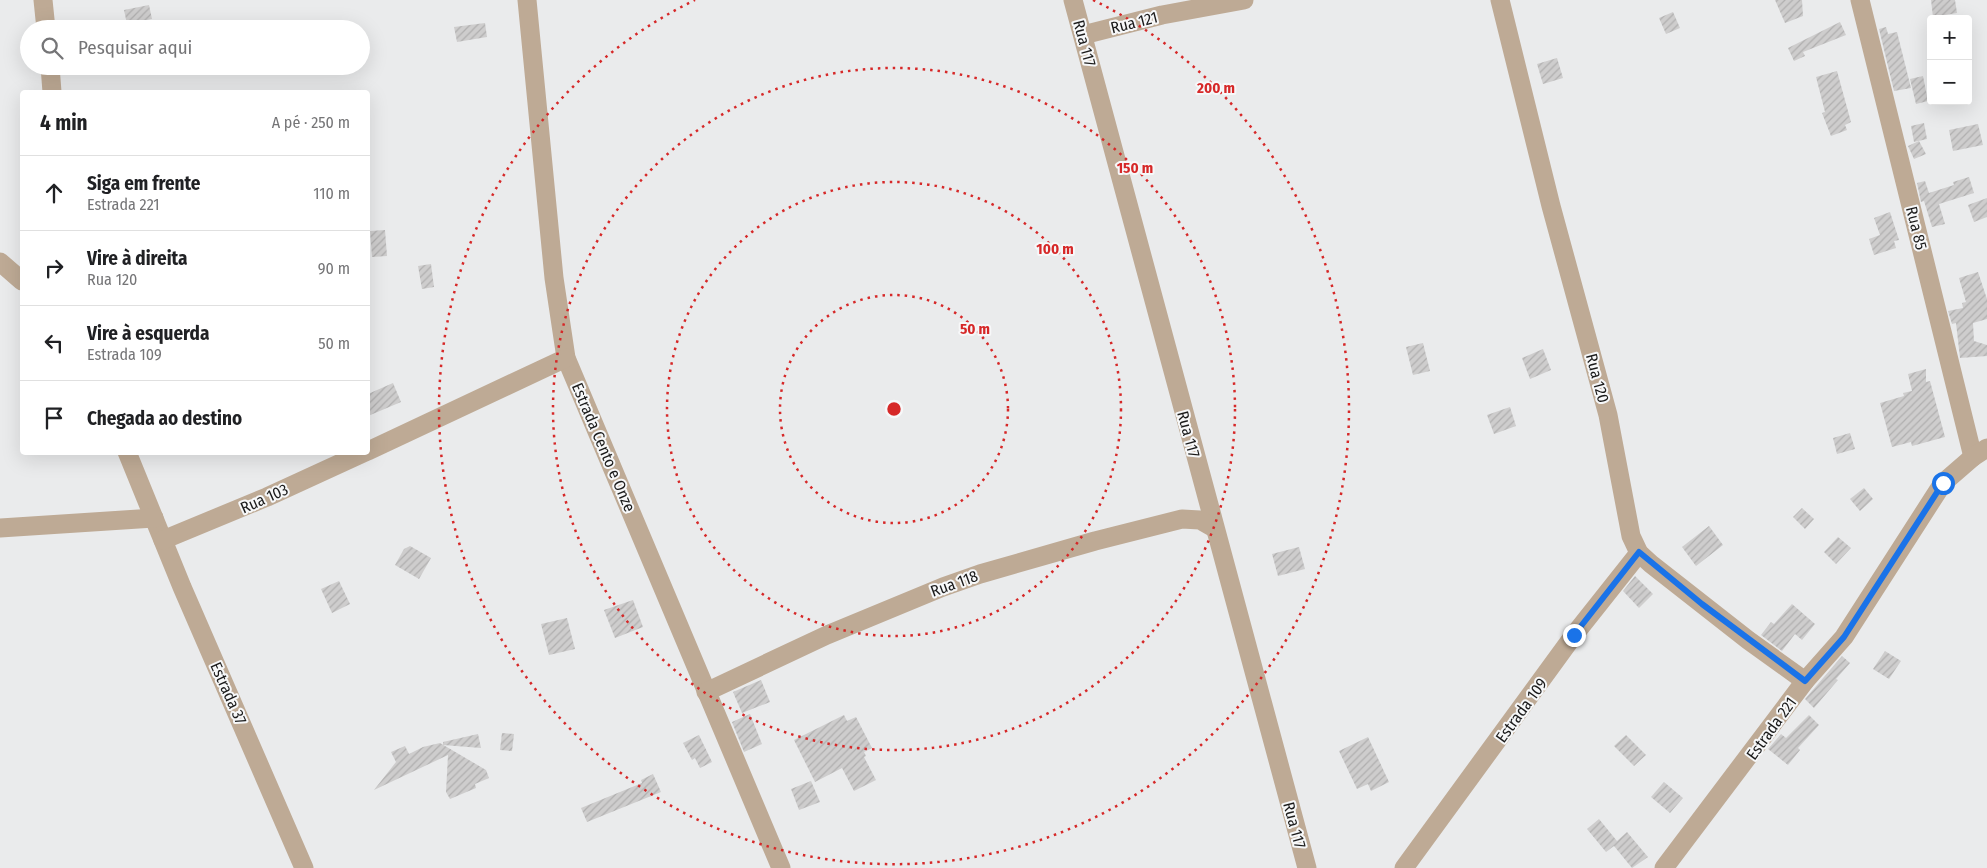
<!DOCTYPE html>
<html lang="pt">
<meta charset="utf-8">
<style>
:root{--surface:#fff;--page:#f2f2f2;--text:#202124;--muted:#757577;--line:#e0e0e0}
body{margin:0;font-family:"Fira Sans Condensed",sans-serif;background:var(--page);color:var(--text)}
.controls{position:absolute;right:15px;top:15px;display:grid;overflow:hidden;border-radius:5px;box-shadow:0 5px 20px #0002}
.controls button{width:45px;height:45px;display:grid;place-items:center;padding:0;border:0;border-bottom:1px solid var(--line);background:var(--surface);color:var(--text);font:25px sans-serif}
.stop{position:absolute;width:15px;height:15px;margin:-11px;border:4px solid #1a73e8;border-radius:50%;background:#fff}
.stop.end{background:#1a73e8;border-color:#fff;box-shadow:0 1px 5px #0008}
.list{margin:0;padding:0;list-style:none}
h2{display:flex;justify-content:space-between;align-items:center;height:65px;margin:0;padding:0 20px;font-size:21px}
h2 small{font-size:16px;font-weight:400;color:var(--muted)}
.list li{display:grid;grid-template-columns:32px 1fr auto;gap:15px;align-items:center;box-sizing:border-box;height:75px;padding:0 20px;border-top:1px solid var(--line)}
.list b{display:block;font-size:19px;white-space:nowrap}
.list p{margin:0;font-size:16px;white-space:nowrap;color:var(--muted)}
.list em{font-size:16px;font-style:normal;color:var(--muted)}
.icon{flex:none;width:28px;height:28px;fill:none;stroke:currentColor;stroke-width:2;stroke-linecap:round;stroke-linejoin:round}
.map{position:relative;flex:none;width:1987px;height:868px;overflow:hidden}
.search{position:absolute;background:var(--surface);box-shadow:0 5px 20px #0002;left:20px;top:20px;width:350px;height:55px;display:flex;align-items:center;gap:12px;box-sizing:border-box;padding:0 18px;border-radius:28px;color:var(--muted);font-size:19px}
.panel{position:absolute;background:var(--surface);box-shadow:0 5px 20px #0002;left:20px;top:90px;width:350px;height:365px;border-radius:5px}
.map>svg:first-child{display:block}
.building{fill:url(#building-hatch)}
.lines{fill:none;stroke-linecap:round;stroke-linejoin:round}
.minor{stroke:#beaa95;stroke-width:19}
.route{stroke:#1a73e8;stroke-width:6}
.ring{fill:none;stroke:#d62828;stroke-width:2.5;stroke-dasharray:2.5 5}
.labels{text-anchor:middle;stroke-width:4;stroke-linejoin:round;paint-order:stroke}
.street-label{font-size:16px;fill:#1a1a1a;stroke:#f7f8f9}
.centre{fill:#d62828;stroke:#f7f8f9;stroke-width:2.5}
.ring-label{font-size:15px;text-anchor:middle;font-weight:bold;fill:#d62828;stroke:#f7f8f9;stroke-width:4;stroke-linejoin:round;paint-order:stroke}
</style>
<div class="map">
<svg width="1987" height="868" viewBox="0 0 1987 868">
<defs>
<pattern id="building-hatch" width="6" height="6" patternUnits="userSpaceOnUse" patternTransform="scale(1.25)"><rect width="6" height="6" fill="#cecdcd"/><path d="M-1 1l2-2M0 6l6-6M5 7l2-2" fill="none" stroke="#b0afaf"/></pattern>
</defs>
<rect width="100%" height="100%" fill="#eaebec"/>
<g class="building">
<path d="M1775,0h27l1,16 -18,7z"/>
<path d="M1931,0h24l2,13 -24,4z"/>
<path d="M149,5l3,14 -25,5 -3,-14z"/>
<path d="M1673,12l7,16 -14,6 -7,-16z"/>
<path d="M1840,22l6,13 -43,17 2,4 -11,5 -6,-13z"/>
<path d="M485,23l2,14 -30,5 -3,-15z"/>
<path d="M1886,27l2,7 9,-2 14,56 -17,3 -15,-62z"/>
<path d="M1557,58l6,20 -20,6 -6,-20z"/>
<path d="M1837,71l14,51 -6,3 2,5 -16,6 -9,-23 3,-1 -9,-35z"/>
<path d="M1923,76l5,25 -12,3 -6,-25z"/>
<path d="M1924,123l3,16 -13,3 -3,-16z"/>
<path d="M1978,124l5,21 -30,6 -4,-21z"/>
<path d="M1919,141l7,13 -12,5 -6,-13z"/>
<path d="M1969,177l5,16 -35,11 6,20 -13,3 -8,-26 -3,1 -4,-19 8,-2 4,12 25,-8 -1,-3z"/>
<path d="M1987,198v19l-13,5 -6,-17z"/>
<path d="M1890,212l9,28 -5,1 2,7 -22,7 -5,-16 11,-4 -6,-17z"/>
<path d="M385,230l2,26 -15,1 -2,-26z"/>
<path d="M431,264l3,23 -12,2 -4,-23z"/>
<path d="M1978,272l9,27v20l-14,4 1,18 13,4v11l-27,2 -4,-35 -4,1 -4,-13 15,-3 -1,-5 4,-1 -7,-24z"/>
<path d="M1423,343l7,28 -17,4 -7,-28z"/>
<path d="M1543,349l8,21 -21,9 -8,-21z"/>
<path d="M1926,369v13l4,-1 15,56 -33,9 -1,-4 -19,5 -12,-44 24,-7 -1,-3 9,-2 -4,-17z"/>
<path d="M393,383l8,19 -33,14v-22z"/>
<path d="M1510,407l6,19 -22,8 -7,-19z"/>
<path d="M1850,433l5,16 -18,5 -4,-16z"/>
<path d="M1864,488l9,11 -13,12 -10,-12z"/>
<path d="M1802,508l12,11 -9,10 -12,-12z"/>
<path d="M1709,526l14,19 -27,21 -14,-19z"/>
<path d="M1838,537l13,11 -15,16 -12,-12z"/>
<path d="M410,546l21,12 -12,21 -24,-14 9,-16z"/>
<path d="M1299,547l6,22 -27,7 -6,-22z"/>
<path d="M1635,576l18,18 -14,14 -16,-17z"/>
<path d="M339,581l11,23 -18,9 -11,-24z"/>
<path d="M633,600l10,27 -28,11 -11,-28z"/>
<path d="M1792,604l23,20 -13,16 -7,-6 -13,17 -21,-16 10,-13 3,2z"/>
<path d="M567,618l8,31 -26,6 -8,-31z"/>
<path d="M1885,651l16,10 -12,18 -16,-10z"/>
<path d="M1842,656l8,7 -14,16 2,1 -24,28 -9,-9z"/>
<path d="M761,680l9,22 -28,11 -9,-21z"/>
<path d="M750,714l12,30 -18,8 -12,-30z"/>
<path d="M844,715l3,6 9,-4 16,31 -8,4 2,4 -2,1 12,23 -22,11 -12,-23 -27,14 -21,-42z"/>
<path d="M1809,715l10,10 -21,23 2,2 -12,15 -20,-16 13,-15 5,4z"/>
<path d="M502,733l12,1 -2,17 -12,-1z"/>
<path d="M478,734l3,14 -38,-3v-3z"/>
<path d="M699,735l13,27 -12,6 -5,-10 -3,2 -9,-17z"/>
<path d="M1626,735l20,20 -12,11 -20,-20z"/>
<path d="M1368,737l21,45 -18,9 -3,-7 -11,5 -18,-38z"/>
<path d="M440,743l46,27 3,8 -14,6 1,4 -26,11 -4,-7 2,-37 -74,35 22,-28 -5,-10 14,-6 4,8 14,-7z"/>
<path d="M653,774l8,18 -74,30 -6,-14 61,-25 -1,-3z"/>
<path d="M811,781l9,21 -21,8 -8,-21z"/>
<path d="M1664,782l19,16 -13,15 -19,-16z"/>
<path d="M1599,819l18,22 10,-9 21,25 -16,11 -18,-22 -8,6 -19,-23z"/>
</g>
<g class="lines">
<g class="minor">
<path d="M43,0l3,29"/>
<path d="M527,0l27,278 12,80 215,510"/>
<path d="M1073,0l234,868"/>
<path d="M1500,0l51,206 57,209 23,121 8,17 12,11 97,76 57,41"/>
<path d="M1860,0l113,457"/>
<path d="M1083,35l79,-20 82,-15"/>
<path d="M50,66l2,26"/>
<path d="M0,262l22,19"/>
<path d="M368,451l198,-93"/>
<path d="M127,452l55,135 122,281"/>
<path d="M0,528l154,-10"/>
<path d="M163,540l104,-43 98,-45"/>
<path d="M706,692l121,-57 116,-48 37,-13 115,-33 87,-22 18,1 14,8"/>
<path d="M1404,868l170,-233 65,-82"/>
<path d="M1664,868l141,-187 39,-44 99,-154 30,-26 14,-9"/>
</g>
</g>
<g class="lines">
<path class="route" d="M1574,635l65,-83 63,52 103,77 39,-44 99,-154"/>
</g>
<g class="ring">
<circle cx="894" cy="409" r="114"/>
<circle cx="894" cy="409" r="227"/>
<circle cx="894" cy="409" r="341"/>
<path d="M1093 0A455 455 0 1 1 695 0"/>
</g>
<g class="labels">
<g class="street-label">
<text transform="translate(1134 22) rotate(-14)" y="6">Rua 121</text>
<text transform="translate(1085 43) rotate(75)" y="6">Rua 117</text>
<text transform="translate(1917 228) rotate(76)" y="6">Rua 85</text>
<text transform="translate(1598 378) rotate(75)" y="6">Rua 120</text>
<text transform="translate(1189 434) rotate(75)" y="6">Rua 117</text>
<text transform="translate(604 447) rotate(67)" y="6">Estrada Cento e Onze</text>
<text transform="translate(264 498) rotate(-24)" y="6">Rua 103</text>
<text transform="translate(954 583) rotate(-20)" y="6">Rua 118</text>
<text transform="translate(229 693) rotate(66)" y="6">Estrada 37</text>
<text transform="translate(1521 710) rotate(-54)" y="6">Estrada 109</text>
<text transform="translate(1771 728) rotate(-54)" y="6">Estrada 221</text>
<text transform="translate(1295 825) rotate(75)" y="6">Rua 117</text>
</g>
</g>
<circle cx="894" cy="409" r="8" class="centre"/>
<g class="ring-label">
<text x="1216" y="93">200 m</text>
<text x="1135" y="173">150 m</text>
<text x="1055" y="254">100 m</text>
<text x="975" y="334">50 m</text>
</g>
</svg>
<div class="controls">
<button>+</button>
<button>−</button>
</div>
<div class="stop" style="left:1943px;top:483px"></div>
<div class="stop end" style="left:1574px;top:635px"></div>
<div class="search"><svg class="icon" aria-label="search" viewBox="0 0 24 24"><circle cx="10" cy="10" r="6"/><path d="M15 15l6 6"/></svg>Pesquisar aqui</div>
<section class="panel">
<h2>4 min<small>A pé · 250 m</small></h2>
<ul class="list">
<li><svg class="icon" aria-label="ahead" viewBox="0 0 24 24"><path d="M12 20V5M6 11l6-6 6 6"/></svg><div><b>Siga em frente</b><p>Estrada 221</p></div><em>110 m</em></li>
<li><svg class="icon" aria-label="right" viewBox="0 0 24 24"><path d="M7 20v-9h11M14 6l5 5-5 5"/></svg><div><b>Vire à direita</b><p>Rua 120</p></div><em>90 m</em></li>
<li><svg class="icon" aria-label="left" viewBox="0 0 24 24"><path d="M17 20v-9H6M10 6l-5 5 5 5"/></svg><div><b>Vire à esquerda</b><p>Estrada 109</p></div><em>50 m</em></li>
<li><svg class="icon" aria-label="arrive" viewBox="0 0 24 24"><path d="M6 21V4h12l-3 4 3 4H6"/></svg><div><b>Chegada ao destino</b></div></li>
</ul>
</section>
</div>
